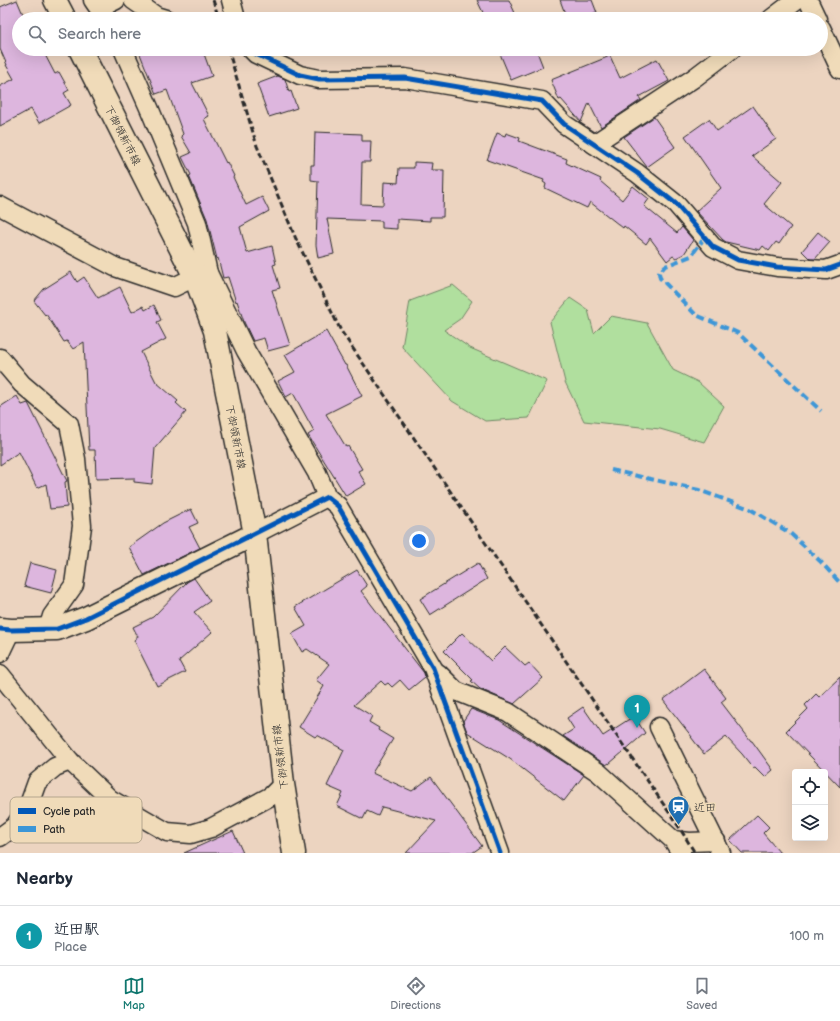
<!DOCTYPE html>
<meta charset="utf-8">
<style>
:root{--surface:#fff;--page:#f6f6f7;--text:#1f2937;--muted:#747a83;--line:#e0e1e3;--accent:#0f766e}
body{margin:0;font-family:"Balsamiq Sans","Klee One",sans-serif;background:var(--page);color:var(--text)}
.controls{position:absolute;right:12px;bottom:12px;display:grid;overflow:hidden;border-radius:4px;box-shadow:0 4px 16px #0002}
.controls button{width:36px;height:36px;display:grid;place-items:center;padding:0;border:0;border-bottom:1px solid var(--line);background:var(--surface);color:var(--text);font:20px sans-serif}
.you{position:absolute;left:419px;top:541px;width:14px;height:14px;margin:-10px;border:3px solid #fff;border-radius:50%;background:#1a73e8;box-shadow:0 0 0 6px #1a73e833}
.badge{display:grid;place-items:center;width:26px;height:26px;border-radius:50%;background:var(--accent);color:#fff;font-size:13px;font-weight:700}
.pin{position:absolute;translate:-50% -33px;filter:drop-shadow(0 1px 2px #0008)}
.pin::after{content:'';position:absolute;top:21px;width:14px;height:12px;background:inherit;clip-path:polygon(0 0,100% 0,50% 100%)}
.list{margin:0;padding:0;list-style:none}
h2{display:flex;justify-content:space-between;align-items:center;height:52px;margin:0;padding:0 16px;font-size:17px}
h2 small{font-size:13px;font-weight:400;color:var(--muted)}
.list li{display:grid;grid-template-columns:26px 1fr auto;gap:12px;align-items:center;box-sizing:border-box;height:60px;padding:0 16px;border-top:1px solid var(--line)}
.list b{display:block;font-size:15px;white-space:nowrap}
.list p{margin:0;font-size:13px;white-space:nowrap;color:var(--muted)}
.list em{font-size:13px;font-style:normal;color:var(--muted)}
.icon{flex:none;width:22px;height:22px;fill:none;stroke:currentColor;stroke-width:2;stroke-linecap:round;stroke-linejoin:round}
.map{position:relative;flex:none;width:840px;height:853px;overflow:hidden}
.search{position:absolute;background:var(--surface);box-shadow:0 4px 16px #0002;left:12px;right:12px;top:12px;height:44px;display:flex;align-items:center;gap:10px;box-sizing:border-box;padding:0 14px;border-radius:22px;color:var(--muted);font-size:15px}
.sheet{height:112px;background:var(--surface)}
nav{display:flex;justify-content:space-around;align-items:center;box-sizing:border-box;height:56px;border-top:1px solid var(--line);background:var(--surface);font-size:11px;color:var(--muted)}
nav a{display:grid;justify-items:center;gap:2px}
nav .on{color:var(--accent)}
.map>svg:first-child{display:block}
.green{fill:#b0df9e;stroke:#6e8564}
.building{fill:#ddb6de;stroke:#2b2b2b}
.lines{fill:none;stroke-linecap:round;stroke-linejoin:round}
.street-casing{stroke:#2b2b2b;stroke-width:21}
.secondary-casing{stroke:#2b2b2b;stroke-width:25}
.street{stroke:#f0dbb9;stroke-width:18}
.secondary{stroke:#f0dbb9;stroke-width:22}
.rail{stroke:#2b2b2b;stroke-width:3;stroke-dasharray:6 3;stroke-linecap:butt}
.quiet{stroke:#3c96d7;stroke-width:4;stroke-dasharray:8 4;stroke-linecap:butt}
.cycleway-casing{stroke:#f0dbb9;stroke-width:8}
.cycleway{stroke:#0057b8;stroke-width:5}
.labels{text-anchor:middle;stroke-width:3;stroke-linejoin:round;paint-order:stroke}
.street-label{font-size:11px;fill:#2b2b2b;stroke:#f0dbb9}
.poi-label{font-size:11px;fill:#2b2b2b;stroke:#f0dbb9;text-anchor:start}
.key{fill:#f0dbb9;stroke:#b5a68e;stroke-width:1}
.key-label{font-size:11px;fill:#2b2b2b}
</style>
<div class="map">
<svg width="840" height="853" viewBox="0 0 840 853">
<rect width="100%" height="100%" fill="#ecd4c0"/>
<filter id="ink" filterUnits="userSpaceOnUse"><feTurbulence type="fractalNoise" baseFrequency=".025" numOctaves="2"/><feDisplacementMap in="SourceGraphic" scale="8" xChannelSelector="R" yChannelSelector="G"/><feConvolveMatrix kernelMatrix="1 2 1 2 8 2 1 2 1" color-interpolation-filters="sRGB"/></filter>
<g filter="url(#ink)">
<g class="green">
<path d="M453,285l19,16 -12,18 -16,11 26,18 77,33 -18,37 -44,3 -33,-20 -50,-54 8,-46z"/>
<path d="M570,298l18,12 6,23 17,-17 36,7 26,47 25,12 26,24 -20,36 -44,-13 -76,-8 -19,-39 -15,-60z"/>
</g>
<g class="building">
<path d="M17,0l8,19h-6v30h23l13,25 4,-2 10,18 -5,3 7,12 -32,18 -8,-14 -31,17v-40l14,-7 -8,-14h1l-7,-16v-42z"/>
<path d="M477,0h32l6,13 -1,1 2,5h-30z"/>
<path d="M560,0h32l5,13 -17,6h-13z"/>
<path d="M138,49h62l2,6 2,-1 8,22 -20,7 17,33 -5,3 22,44 1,-1 7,14 -1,1 13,28 16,-8 7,14 -29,16 7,26 25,-7 4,18 -3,1 7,23 -8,2 18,55 -22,6 -4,-13 -11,3 -9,-19 -7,-21 -1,1 -8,-25 -5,1 -5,-20 -1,1 -10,-40 -18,-43 2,-1 -9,-18 9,-4 -10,-17 2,-2 -16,-44 -11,4z"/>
<path d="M498,49h38l7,18 -32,13z"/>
<path d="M610,56l10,22 37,-19 12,22 -30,16 2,3 -40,27 -12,-24 -8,19 -20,-23 -2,1 -8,-20z"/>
<path d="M278,76l7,3 4,13 2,-1 6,17 -28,9 -12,-33z"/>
<path d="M753,106l23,33 -24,17 30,26 -18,22 27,23 -12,17 -3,-2 -7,9 -6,-5 -3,4 -34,-8 -3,-2 -27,-29 25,-23 -36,-52 24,-17 8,12z"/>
<path d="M654,117l21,30 -28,20 -23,-30z"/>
<path d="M315,132l47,2v7h9l-1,21h-8l-1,42 22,1 1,-23 14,1 1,-15h15v-6l18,1 -1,7h13l-1,47h-13v4l-33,-2v-1v11l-15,-1v-7l-55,-2 7,35 -16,4 -2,-13 2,-64 -7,-1v-15h3z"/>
<path d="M497,133l8,3 1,-3 14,5 -1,3 48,18 -1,4 35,16 -1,2 22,19 11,-14 16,13 -5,7 33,27 5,-6 11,13 -9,14 -8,4 -3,-2 -6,5 -17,-23 -4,6 -22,-18 -1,2 -33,-26 -3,6 -42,-20 1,-4 -3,-2 1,-2 -57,-20z"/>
<path d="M818,232l12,10 -15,17h-5l-8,-8z"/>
<path d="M71,272l6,10 7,-5 14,21 22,-11 12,25 11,-6 2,4 9,-5 7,15 -4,2 9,17 -25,13 15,30 22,19 -2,2 10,9 -31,36 -3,36 -18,-2v-4l-38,1 -1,-29h-6l-5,-108 -11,7 -6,-8 -3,1 -18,-28 -1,1 -11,-14 10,-12z"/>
<path d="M326,331l15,27 4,7h1l16,31 -36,18 20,33 2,-1 14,23 -4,2 8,13 -20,12 -38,-61 6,-4 -21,-38 -7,4 -8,-16 17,-9 -10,-17z"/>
<path d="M17,396l5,9 6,-2 39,78 -2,1 2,25 -17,2 -4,-25 -9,4 -18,-36 -19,13v-58z"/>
<path d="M191,509l7,14 -9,4 11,21 -56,27 -15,-28 34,-24z"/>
<path d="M30,563l27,7 -6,23 -27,-7z"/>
<path d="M478,563l9,16 -57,36 -10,-16z"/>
<path d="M357,570l10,16 -6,5 63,82 1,4 -16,13 -9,-10 -8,7 -4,-4 -3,2 -4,-4 -27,24 18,11 -3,6 10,6 -1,2 15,9 -21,34 40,18 19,-14 51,69 -10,7h-66l30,-32 -54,-14 -4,9 -11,-5 -4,8 -26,-13 6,-13 -16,-7 17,-36 -27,-15 -2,2 -16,-10 25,-41 -8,-6 13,-16 -22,-15 -5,3 -10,-18 14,-8 -11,-19z"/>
<path d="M194,578l16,23 -16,11 18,20 -33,29 6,11 -28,14 -23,-46 4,-3 -5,-10 20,-10 34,-35z"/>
<path d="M462,633l29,28 14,-14 20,19 4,-3 14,15 -29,26 -34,-15 -9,-8 2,-1 -29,-29z"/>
<path d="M704,669l22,29 -5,4 30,39h1l21,29 -8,7 -10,-10 -2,1 -11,-14 -16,-17 -22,17 -13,-17h1l-29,-37z"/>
<path d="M840,677v110l-54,-56 22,-22 -3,-4 11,-11 3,3z"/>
<path d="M583,707l20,29 31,-20 11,17 -36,31v-1l-3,2 -43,-29 11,-7 -7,-11z"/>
<path d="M471,709l28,11 85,55 -20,26 -54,-42 -43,-27 -4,-11z"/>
<path d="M757,815l12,12 -6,6 17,20h-38l-12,-13z"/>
<path d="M233,831l10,22h-59z"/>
</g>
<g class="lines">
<defs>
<g id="street">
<path d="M93,0l13,19"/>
<path d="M133,0l23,16 10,3"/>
<path d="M231,0l5,19"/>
<path d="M808,0l9,19"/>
<path d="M100,8l16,-8"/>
<path d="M771,19l25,-19"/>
<path d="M821,28l19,41"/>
<path d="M123,49l27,61 47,113 11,50"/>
<path d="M251,49l5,5 44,21 19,4 86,-1 137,23 22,23 73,49 39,31 37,43 25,13 39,7 49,3 14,-5"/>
<path d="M594,144l100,-66 38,-29"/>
<path d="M0,206l115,61 59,20 21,-10 13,-4 38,78 71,122 10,24"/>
<path d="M0,358l22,26 47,40 7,35 6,67 -8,59 -22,31 -4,13"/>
<path d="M255,534l72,-37 11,9 95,162 67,185"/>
<path d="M0,653l11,-23"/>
<path d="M438,673l18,18 52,21 90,60 75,68 8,13"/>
<path d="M0,674l70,87 40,38 57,33 24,2 20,-6 60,-32 12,-12"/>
<path d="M659,727l62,126"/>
<path d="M0,837l15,-11 13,-19 9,-25 18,-15 15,-6"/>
<path d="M673,840l16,2 27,-1"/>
</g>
<g id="secondary">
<path d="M55,0l10,19"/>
<path d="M80,49l115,228 20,54 40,203 28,250 11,69"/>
<path d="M0,629l11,1 46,-1 29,-11 169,-84"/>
</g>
</defs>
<use href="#street" class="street-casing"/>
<use href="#secondary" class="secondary-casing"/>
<use href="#street" class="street"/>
<use href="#secondary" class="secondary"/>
<g class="rail">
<path d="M213,0l6,19"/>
<path d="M228,49l29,97 39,93 45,92 338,496 16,26"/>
</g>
<g class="quiet">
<path d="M705,237l-14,19 -26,10 -6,7 1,5 36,37 42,18 83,78"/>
<path d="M611,470l88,20 51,19 40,24 31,29 19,21"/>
</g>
<defs>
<g id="cycleway">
<path d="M251,49l5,5 44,21 19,4 86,-1 137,23 22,23 73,49 39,31 37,43 25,13 39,7 49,3 14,-5"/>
<path d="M0,629l11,1 46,-1 29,-11 241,-121 11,9 95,162 67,185"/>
</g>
</defs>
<use href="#cycleway" class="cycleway-casing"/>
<use href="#cycleway" class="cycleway"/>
</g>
</g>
<defs>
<symbol id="station-pin" viewBox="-11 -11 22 30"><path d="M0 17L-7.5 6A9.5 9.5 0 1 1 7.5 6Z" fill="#1f6fb2" stroke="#f0dbb9"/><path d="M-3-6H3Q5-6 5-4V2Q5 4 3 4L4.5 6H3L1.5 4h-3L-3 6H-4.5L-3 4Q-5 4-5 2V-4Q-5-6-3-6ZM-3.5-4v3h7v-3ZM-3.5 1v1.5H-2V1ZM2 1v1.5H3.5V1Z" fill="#fff"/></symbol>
</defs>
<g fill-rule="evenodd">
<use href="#station-pin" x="666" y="794" width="25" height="34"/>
</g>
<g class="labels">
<g class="street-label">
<text transform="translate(123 135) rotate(63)" y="4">下御領新市線</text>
<text transform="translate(236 437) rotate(79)" y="4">下御領新市線</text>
<text transform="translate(280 757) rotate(-97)" y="4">下御領新市線</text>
</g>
<g class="poi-label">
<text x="694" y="811">近田</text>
</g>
</g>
<rect x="10" y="797" width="132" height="46" rx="6" class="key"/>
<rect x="18" y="808" width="18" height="6" fill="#0057b8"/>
<rect x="18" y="826" width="18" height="6" fill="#3c96d7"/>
<g class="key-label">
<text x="43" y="815">Cycle path</text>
<text x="43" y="833">Path</text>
</g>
</svg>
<div class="controls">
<button><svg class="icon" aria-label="locate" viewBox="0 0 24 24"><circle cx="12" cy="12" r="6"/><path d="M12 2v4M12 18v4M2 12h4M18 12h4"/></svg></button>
<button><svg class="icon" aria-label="layers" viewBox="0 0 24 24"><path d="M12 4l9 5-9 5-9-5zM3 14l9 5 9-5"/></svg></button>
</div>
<div class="you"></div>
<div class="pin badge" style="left:637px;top:728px;background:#0f9aa8">1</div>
<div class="search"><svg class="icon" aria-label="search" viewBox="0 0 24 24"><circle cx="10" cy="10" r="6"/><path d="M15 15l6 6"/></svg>Search here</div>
</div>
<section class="sheet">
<h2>Nearby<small></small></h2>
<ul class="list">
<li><span class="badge" style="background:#0f9aa8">1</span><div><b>近田駅</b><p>Place</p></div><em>100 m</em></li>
</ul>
</section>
<nav>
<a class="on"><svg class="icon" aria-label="map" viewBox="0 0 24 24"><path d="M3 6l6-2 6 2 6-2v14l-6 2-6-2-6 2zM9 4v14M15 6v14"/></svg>Map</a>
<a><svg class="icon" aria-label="directions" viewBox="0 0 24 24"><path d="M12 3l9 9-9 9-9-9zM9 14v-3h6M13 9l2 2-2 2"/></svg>Directions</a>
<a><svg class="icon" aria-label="saved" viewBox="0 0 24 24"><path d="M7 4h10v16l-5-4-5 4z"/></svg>Saved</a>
</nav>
